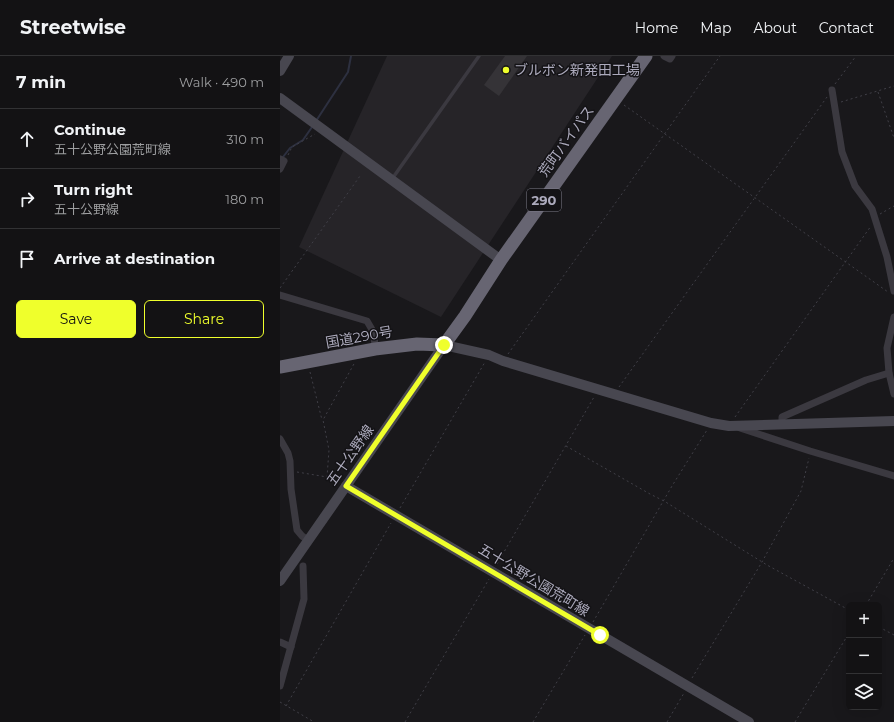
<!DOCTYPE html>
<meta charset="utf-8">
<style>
:root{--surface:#131214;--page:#1c1b1d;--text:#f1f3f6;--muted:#9d9ea0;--line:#323234;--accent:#efff2c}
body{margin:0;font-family:Montserrat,"Noto Sans JP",sans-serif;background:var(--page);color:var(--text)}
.controls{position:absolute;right:12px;bottom:12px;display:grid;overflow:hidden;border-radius:6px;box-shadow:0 4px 16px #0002}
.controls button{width:36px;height:36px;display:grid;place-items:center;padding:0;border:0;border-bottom:1px solid var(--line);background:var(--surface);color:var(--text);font:20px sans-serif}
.stop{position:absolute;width:12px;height:12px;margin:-9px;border:3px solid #efff2c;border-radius:50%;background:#fff}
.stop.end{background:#efff2c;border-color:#fff;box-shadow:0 1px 4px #0008}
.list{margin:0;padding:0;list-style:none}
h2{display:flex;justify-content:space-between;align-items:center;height:52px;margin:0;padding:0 16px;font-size:17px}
h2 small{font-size:13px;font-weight:400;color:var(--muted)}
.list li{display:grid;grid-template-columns:26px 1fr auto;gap:12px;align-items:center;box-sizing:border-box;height:60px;padding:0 16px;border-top:1px solid var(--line)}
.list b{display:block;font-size:15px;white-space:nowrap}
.list p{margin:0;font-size:13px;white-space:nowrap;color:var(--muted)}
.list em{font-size:13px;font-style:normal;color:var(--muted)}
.actions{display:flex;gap:8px;padding:12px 16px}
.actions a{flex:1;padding:9px 0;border:1px solid var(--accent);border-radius:6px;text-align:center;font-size:14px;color:var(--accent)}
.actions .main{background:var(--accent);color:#111}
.icon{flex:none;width:22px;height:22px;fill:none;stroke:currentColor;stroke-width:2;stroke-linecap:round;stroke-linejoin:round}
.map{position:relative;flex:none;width:614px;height:666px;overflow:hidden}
header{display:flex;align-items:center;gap:24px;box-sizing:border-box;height:56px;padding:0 20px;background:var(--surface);border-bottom:1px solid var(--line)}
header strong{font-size:19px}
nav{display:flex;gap:22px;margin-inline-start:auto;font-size:14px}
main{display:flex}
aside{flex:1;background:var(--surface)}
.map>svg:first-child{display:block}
.built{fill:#262428}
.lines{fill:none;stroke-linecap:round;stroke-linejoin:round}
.stream{stroke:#2d3040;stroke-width:2}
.building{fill:#353337}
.path{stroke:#403f47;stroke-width:1;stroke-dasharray:2 3;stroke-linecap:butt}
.lane{stroke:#3b3940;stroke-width:3.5}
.street{stroke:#3b3940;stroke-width:7}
.secondary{stroke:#484750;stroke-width:10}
.highway{stroke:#676572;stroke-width:13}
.route{stroke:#efff2c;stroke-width:5}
.poi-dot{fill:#efff2c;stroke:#141316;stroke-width:1.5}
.labels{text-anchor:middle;stroke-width:3;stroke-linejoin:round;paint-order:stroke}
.shield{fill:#141316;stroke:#7e7d8a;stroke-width:1}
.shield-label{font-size:13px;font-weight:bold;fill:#acaabc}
.poi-label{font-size:14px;fill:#acaabc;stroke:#141316;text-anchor:start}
.street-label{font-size:14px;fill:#acaabc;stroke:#141316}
</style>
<header>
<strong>Streetwise</strong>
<nav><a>Home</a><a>Map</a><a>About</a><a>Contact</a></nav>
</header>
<main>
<aside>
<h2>7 min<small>Walk · 490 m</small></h2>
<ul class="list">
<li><svg class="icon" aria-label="ahead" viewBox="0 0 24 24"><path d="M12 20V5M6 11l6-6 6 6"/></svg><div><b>Continue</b><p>五十公野公園荒町線</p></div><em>310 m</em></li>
<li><svg class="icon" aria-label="right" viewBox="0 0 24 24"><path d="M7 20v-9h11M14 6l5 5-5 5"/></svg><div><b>Turn right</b><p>五十公野線</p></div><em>180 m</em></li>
<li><svg class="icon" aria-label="arrive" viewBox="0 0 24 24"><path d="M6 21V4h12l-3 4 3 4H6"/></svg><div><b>Arrive at destination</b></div></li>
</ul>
<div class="actions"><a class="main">Save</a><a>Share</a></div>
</aside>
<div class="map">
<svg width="614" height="666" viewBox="0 0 614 666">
<rect width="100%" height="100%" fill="#19181b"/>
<path class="built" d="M107,0h225l-171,261 -142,-70z"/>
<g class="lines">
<g class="stream">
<path d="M36,65l32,-49 3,-16"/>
<path d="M3,101l7,-9 13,-8 9,-13"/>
</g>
</g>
<path class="building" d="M225,0h22l-28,40 -15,-11z"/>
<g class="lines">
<g class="path">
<path d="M555,28l21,-28"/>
<path d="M598,36l16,46"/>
<path d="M561,46l53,-16"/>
<path d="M344,49l264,187"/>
<path d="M8,99l4,-8 23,-13"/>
<path d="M600,158l14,-8"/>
<path d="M0,232l80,-112"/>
<path d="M228,298l212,-298"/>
<path d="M30,316l12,48"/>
<path d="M339,331l208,-290"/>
<path d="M455,361l136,-191"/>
<path d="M286,390l84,48 14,7 103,64 82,45"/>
<path d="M17,416l30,5 2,-27 -6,-30 32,-58"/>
<path d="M120,452l85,-146"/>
<path d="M217,508l97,-167"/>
<path d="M586,549l28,-47"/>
<path d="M313,566l79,-136 35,-56"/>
<path d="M599,571l15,8"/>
<path d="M412,622l70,-116 39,-71 8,-33"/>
<path d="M0,646l34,20"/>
<path d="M6,650l105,-183"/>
<path d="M125,666l84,-143"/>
<path d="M253,666l52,-87"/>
<path d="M387,666l17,-29"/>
<path d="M515,666l54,-89"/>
</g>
<path class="lane" d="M112,123l87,-123"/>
<g class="street">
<path d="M384,0l6,3 2,-3"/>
<path d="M552,34l10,62 13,34 17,23 15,48 7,34"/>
<path d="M0,103l4,2 -4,8"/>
<path d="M0,239l87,26 7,12 1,16"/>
<path d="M614,261l-7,31 2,25 5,21"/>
<path d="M502,368v-7l84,-37 23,-7"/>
<path d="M460,372l70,23 84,25"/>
<path d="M0,383l8,14 2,8 1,28 6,41 5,6 6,4"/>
<path d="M0,586l11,5"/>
<path d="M0,630l24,-87 -1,-33"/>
</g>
<g class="secondary">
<path d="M0,15l9,-15"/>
<path d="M0,42l221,162"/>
<path d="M66,430l403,236"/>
<path d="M0,525l164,-236 45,10 14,6 208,62 18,3 165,-5"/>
</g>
<path class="highway" d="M0,311l95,-18 42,-5 27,1 21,-29 36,-56 145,-204"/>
</g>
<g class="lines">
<path class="route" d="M164,289l-98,141 254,149"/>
</g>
<circle class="poi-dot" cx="226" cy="14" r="4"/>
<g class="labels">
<rect class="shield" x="247" y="133" width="34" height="22" rx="3"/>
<g class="shield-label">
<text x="264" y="149">290</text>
</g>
<g class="poi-label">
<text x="234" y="19">ブルボン新発田工場</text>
</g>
<g class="street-label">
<text transform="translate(286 85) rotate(-54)" y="5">荒町バイパス</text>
<text transform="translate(79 281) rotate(-10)" y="5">国道290号</text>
<text transform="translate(70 399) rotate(-55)" y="5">五十公野線</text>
<text transform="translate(254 524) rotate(31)" y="5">五十公野公園荒町線</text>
</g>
</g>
</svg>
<div class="controls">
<button>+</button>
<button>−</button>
<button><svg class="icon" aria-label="layers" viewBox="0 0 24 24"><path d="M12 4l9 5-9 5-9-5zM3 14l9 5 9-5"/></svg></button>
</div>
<div class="stop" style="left:320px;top:579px"></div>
<div class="stop end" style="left:164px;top:289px"></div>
</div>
</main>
